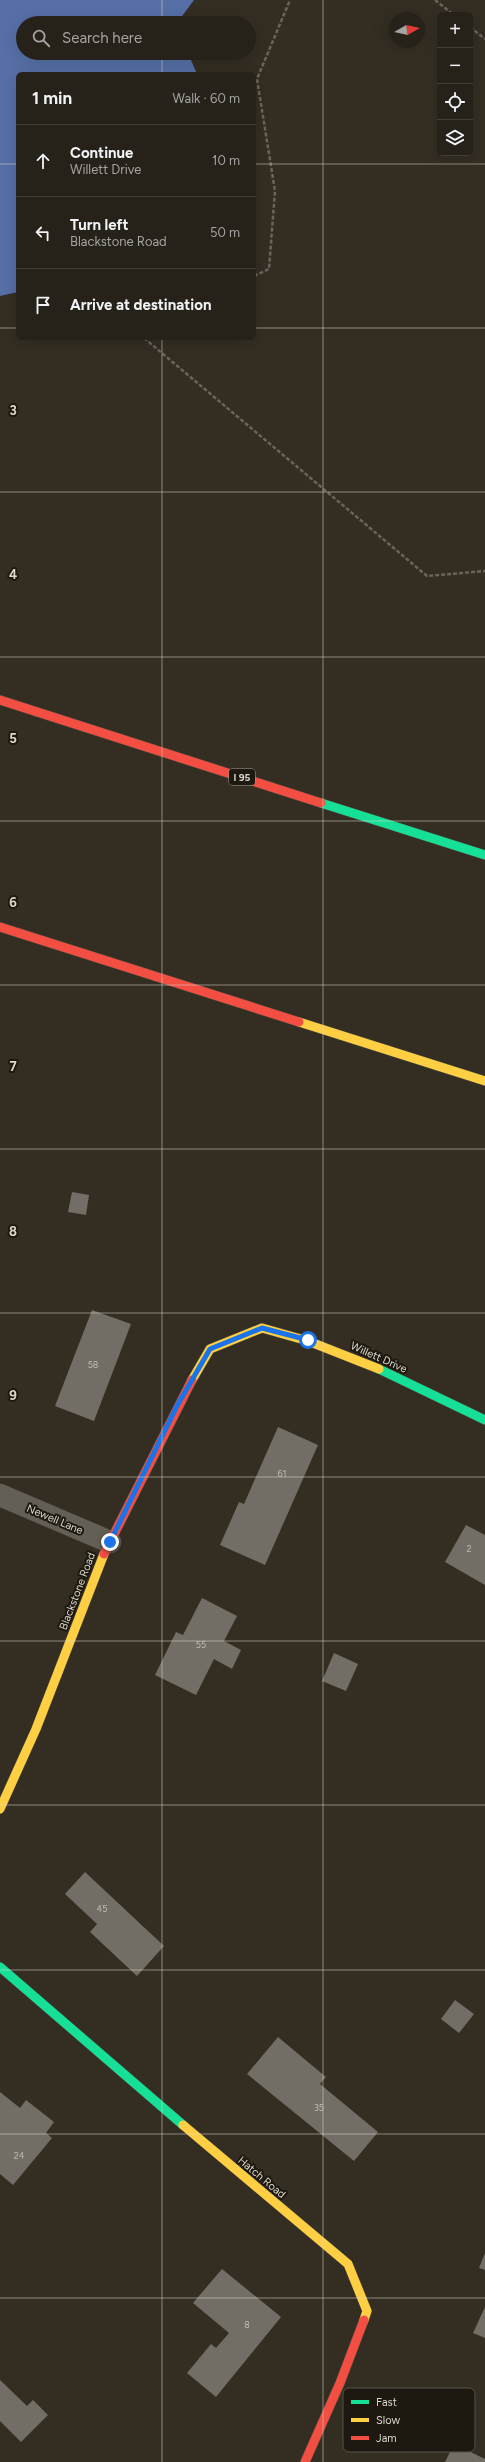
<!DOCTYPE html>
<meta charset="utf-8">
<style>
:root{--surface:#26221a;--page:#2e2a23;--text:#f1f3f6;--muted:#a4a4a2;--line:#423f39}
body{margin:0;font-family:Figtree,sans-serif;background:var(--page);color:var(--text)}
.controls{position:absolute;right:12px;top:12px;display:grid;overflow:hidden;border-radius:6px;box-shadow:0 4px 16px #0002}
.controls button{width:36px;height:36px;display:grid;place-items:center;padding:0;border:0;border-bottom:1px solid var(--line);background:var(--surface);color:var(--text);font:20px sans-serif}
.compass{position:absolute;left:389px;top:12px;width:36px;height:36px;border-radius:50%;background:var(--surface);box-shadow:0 4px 16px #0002;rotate:81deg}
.stop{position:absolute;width:12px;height:12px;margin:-9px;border:3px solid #1a73e8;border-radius:50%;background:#fff}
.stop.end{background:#1a73e8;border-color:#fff;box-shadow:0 1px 4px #0008}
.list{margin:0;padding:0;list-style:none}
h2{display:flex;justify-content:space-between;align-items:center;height:52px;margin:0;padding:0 16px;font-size:17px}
h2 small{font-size:13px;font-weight:400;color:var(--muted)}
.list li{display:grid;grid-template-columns:26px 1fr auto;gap:12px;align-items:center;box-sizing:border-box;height:72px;padding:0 16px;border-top:1px solid var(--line)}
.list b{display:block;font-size:15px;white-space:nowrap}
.list p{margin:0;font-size:13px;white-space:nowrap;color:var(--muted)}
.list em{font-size:13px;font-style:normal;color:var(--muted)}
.icon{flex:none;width:22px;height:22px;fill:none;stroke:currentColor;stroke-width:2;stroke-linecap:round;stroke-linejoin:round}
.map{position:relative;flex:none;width:485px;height:2462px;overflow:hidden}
.search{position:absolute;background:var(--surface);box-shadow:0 4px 16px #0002;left:16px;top:16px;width:240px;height:44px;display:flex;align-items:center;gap:10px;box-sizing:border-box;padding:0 14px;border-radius:22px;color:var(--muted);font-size:15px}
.panel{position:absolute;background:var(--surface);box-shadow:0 4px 16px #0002;left:16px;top:72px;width:240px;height:268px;border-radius:6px}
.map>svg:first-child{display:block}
.water{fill:#566fa6}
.building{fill:#736e65}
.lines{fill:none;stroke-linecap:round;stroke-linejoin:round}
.street-casing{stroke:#504b41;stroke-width:23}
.fast-casing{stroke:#504b41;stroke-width:10}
.slow-casing{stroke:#504b41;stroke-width:10}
.jam-casing{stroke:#504b41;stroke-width:10}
.path{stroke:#69655e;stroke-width:2.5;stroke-dasharray:4 2;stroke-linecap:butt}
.street{stroke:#635f57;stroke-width:22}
.fast{stroke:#16e098;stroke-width:9}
.slow{stroke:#ffcf43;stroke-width:9}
.jam{stroke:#f24e42;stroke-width:9}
.route{stroke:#1a73e8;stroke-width:5}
.grid{fill:none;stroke:#dcd7ca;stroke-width:1;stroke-opacity:0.55}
.labels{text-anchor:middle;stroke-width:4;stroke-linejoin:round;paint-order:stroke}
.number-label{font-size:9px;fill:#c2bdb1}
.shield{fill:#1d1910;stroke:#a39e92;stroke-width:1}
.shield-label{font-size:10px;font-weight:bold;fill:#dcd7ca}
.street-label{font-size:11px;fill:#dcd7ca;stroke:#1d1910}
.key{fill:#1d1910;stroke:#565248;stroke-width:1}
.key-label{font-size:11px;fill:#dcd7ca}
.grid-label{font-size:13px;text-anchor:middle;font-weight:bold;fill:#dcd7ca;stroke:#1d1910;stroke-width:4;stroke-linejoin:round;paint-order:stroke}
</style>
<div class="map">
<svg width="485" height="2462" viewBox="0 0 485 2462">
<rect width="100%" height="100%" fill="#332d22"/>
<path class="water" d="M0,0h194l-17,23h-154v30h165l9,21h-179v218l-18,4z"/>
<g class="building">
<path d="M72,1192l17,3 -3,20 -18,-3z"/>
<path d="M92,1310l39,14 -37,97 -39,-15z"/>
<path d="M278,1427l40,18 -53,120 -45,-20 19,-43 5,2z"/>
<path d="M466,1525l19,10v50l-40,-23z"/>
<path d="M202,1598l35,18 -13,25 17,9 -9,19 -18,-10 -18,36 -41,-20 21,-43 7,3z"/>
<path d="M334,1653l24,11 -12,27 -24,-10z"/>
<path d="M85,1872l79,74 -27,30 -47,-44 7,-8 -32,-30z"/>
<path d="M455,2000l19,14 -15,19 -18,-14z"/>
<path d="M278,2037l48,40 -6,7 58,48 -24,29 -107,-87z"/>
<path d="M0,2092l20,16 6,-8 28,22 -8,11 6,5 -39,47 -13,-11z"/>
<path d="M485,2253v17l-6,-2z"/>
<path d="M222,2269l59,48 -65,80 -29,-24 24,-29 5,4 13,-15 -36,-30z"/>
<path d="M485,2307v31l-12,-5z"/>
<path d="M0,2380l27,26 6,-6 15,15 -27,27 -21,-21z"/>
<path d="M454,2444l31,15v3h-40z"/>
</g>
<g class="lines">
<defs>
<path id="street" d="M0,1495l110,47"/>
<g id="fast">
<path d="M321,803l164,52"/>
<path d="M379,1369l106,51"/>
<path d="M0,1967l183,158"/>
</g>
<g id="slow">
<path d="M299,1022l186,59"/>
<path d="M192,1380l18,-31 52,-21 46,13 71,28"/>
<path d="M0,1809l36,-80 68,-175"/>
<path d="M183,2125l165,139 19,47 -3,9"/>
</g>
<g id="jam">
<path d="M0,700l321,103"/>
<path d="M0,927l299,95"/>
<path d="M104,1554l88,-174"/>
<path d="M305,2462l35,-79 24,-63"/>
</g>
</defs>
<use href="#street" class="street-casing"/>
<use href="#fast" class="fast-casing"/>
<use href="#slow" class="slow-casing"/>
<use href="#jam" class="jam-casing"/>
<g class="path">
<path d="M435,0l19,15"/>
<path d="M470,27l15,12"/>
<path d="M254,276l15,-7 6,-78 -18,-112 33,-79"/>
<path d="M144,338l283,238 58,-5"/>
</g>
<use href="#street" class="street"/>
<use href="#fast" class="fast"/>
<use href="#slow" class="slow"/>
<use href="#jam" class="jam"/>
</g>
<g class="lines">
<path class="route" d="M110,1542l68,-138 32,-55 52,-21 46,12"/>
</g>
<path class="grid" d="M162,0v23M323,0v2462M162,53v21M0,164h18M254,164h231M0,328h18M254,328h231M162,338v2124M0,492h485M0,657h485M0,821h485M0,985h485M0,1149h485M0,1313h485M0,1477h485M0,1641h485M0,1805h485M0,1970h485M0,2134h485M0,2298h485"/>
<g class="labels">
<g class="number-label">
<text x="93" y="1368">58</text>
<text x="282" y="1477">61</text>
<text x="469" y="1552">2</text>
<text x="201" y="1648">55</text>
<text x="102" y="1912">45</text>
<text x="319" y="2111">35</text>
<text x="19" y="2159">24</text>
<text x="247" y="2328">8</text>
</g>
<rect class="shield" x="229" y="769" width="26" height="16" rx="3"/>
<g class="shield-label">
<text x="242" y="781">I 95</text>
</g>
<g class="street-label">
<text transform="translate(379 1357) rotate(24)" y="4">Willett Drive</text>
<text transform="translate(55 1519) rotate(23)" y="4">Newell Lane</text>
<text transform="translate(77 1591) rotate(-69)" y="4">Blackstone Road</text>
<text transform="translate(262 2177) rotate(40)" y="4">Hatch Road</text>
</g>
</g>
<rect x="343" y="2388" width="132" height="64" rx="6" class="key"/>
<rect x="351" y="2400" width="18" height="4" fill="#16e098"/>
<rect x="351" y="2418" width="18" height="4" fill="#ffcf43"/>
<rect x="351" y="2436" width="18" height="4" fill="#f24e42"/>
<g class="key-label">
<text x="376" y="2406">Fast</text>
<text x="376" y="2424">Slow</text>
<text x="376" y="2442">Jam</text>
</g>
<g class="grid-label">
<text x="13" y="415">3</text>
<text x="13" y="579">4</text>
<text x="13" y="743">5</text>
<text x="13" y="907">6</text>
<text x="13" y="1071">7</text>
<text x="13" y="1236">8</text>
<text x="13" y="1400">9</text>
</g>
</svg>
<div class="controls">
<button>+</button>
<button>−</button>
<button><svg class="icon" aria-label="locate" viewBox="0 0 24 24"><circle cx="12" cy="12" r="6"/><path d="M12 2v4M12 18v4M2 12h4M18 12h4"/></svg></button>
<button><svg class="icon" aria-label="layers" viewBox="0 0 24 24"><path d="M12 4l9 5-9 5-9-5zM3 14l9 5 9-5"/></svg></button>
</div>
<svg class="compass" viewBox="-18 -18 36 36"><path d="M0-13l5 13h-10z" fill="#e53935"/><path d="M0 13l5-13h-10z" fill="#a4a4a2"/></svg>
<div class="stop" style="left:308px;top:1340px"></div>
<div class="stop end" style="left:110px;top:1542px"></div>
<div class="search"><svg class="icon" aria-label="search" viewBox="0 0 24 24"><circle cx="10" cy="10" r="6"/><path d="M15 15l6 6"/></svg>Search here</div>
<section class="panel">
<h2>1 min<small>Walk · 60 m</small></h2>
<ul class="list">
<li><svg class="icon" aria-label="ahead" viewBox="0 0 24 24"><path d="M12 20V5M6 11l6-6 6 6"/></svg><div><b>Continue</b><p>Willett Drive</p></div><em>10 m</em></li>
<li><svg class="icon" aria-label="left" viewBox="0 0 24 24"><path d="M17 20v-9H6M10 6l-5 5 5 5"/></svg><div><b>Turn left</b><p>Blackstone Road</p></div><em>50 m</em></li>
<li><svg class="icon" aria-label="arrive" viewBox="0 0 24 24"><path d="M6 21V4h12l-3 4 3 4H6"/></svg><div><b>Arrive at destination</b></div></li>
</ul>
</section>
</div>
